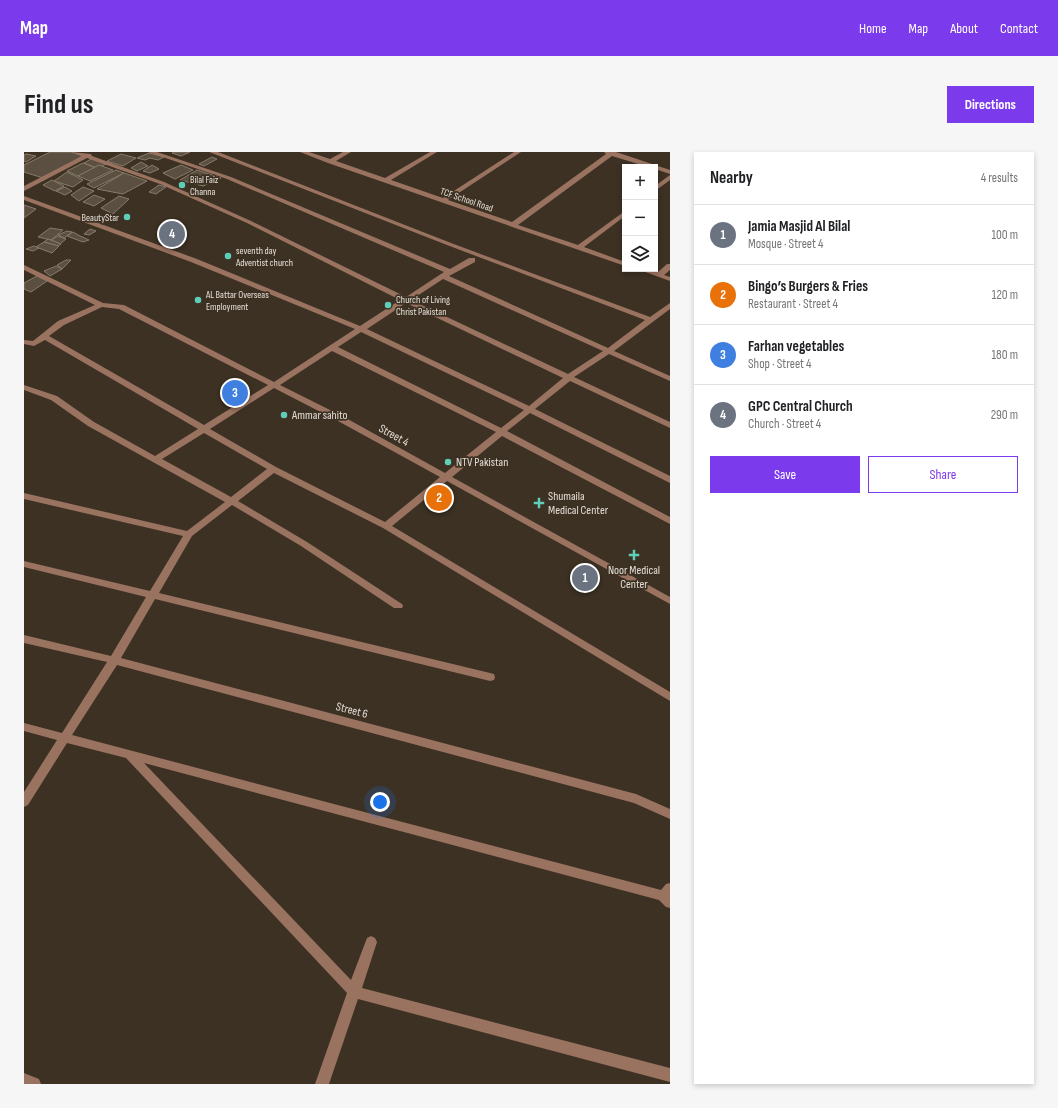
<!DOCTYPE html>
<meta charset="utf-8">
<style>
:root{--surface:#fff;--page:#f6f6f6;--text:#202124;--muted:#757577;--line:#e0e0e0;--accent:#7c3aed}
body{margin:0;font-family:"Sofia Sans Condensed",sans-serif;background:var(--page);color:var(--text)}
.controls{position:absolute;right:12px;top:12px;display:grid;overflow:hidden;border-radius:0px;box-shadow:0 2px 6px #0003}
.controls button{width:36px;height:36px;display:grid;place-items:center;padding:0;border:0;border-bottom:1px solid var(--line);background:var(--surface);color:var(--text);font:20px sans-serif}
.you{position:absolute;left:356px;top:650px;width:14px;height:14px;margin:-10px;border:3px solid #fff;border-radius:50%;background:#1a73e8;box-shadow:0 0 0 6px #1a73e833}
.badge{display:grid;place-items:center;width:26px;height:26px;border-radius:50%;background:var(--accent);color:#fff;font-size:13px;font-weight:700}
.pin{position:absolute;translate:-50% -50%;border:2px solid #fff;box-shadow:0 1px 4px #0006}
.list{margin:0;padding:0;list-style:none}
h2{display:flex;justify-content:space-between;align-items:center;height:52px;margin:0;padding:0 16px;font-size:17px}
h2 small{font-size:13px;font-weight:400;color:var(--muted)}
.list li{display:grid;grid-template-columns:26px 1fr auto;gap:12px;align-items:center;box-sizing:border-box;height:60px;padding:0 16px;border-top:1px solid var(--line)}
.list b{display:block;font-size:15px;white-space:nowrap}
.list p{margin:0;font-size:13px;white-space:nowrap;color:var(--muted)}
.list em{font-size:13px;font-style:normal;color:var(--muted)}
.actions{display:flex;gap:8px;padding:12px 16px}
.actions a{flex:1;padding:9px 0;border:1px solid var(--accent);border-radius:0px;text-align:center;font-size:14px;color:var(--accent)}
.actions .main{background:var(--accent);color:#fff}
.icon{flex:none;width:22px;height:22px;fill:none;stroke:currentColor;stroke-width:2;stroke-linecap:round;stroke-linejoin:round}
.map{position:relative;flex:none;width:646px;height:932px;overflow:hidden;border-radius:0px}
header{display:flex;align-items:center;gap:24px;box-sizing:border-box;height:56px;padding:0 20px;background:var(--accent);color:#fff}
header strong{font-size:19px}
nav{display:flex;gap:22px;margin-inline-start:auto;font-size:14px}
.intro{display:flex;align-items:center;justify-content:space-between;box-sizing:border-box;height:96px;padding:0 24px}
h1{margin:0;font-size:28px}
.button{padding:10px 18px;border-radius:0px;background:var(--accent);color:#fff;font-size:14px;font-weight:700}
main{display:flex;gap:24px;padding:0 24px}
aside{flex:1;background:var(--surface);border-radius:0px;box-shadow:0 2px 6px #0003}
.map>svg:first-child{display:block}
.building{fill:#5a4f40;stroke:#877b6b}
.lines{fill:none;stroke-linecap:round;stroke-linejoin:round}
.minor{fill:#9a7260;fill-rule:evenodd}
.poi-dot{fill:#5eceb8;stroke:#3c3123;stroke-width:1.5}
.labels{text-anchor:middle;stroke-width:3.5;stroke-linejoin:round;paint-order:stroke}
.far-poi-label{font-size:10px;fill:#e5ded6;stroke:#3c3123;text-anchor:start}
.far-street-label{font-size:10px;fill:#e5ded6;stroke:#3c3123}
.poi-label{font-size:12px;fill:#e5ded6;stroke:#3c3123;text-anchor:start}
.street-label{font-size:12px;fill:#e5ded6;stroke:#3c3123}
</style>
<header>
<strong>Map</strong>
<nav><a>Home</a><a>Map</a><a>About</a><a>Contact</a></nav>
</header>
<div class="intro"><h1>Find us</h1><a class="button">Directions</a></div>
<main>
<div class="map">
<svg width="646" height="932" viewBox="0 0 646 932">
<rect width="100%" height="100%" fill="#3c3123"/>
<g class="building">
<path d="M26,0h21l12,4 -40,22 -19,-6v-7z"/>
<path d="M149,0h17l-9,4 -9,-3z"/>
<path d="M125,1l15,4 -6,3 -8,-2 -5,2 -8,-2z"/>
<path d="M2,2l10,2 -10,6 -2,-1v-6z"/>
<path d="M97,2l15,4 -13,8 -16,-5z"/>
<path d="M188,5l5,2 -13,7 -5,-2z"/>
<path d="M67,7l15,5 -9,4 -13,-5z"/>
<path d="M117,10l7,4 -11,5 -6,-3z"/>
<path d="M59,11l13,5 -18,8 -11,-5z"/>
<path d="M75,13l14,5 -23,11 -12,-5z"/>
<path d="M128,13l7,4 -9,4 -7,-2z"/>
<path d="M157,13l12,5 -18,9 -12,-6z"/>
<path d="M92,18l8,3 -30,15 -7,-4z"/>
<path d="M173,18l24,8 -18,8 -23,-6z"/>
<path d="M43,20l16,8 -10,7 -19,-6z"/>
<path d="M100,21l23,8 -24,13 -26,-5z"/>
<path d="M28,28l12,6 -9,5 -12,-6z"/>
<path d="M135,33l7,2 -10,7 -7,-2z"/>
<path d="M41,35l7,4 -7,4 -9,-4z"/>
<path d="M59,35l11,4 -15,10 -8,-6z"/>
<path d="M70,43l11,4 -11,7 -11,-4z"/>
<path d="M95,44l10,3 -16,15 -12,-6z"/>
<path d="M0,53l12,4 -12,9z"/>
<path d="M26,76l13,2 -12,10 -13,-3z"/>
<path d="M66,77l6,2 -7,4 -5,-1z"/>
<path d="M43,79l5,1 -8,6 -6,-3z"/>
<path d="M49,80l5,3 11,5 -6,2 -16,-6z"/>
<path d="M34,84l8,3 -6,5 -9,-4z"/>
<path d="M24,87l13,5 -3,2 -14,-4z"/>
<path d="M20,90l15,4 -7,7 -16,-6z"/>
<path d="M10,94l5,2 -6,3 -7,-2z"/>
<path d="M42,108h5l-9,9 -5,-4z"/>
<path d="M32,114l6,3 -12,7 -6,-5z"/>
<path d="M13,124l10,5 -16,11 -7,-3v-6z"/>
</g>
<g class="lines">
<g class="minor">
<path d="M48,0l19,2 1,2 72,26 87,39 155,76 38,-25 -217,-93 -79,-27h9l74,25 219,92 19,-11h6v4l-26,14 159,72 37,-28 -198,-75 -238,-93h9l233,91 199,74 20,-14v6l-56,42 56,25v5l-61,-27 -35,23 96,45v6l-100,-47 -35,28 135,67v7l-140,-70 -23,18 163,86v7l-168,-88 -50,41 218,120v7l-223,-123 -55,45 278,166v9l-287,-173 -109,-55 -36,28 69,41 95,62 1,2 -1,2h-8l-93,-62 -69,-41 -40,31 -33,57 331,80 4,1 1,3 -1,3 -4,1 -335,-82 -34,59 515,136 34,15v10l-36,-16 -517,-138 -45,70 589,155 5,-6 4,-1v25l-4,-1 -7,-7 -515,-137 207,217 16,-42 4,-2 4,2 2,4 -15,46 308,80v14l-312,-83 -29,85h-14l32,-91 -221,-235 -59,-15 -39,62 -4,2v-15l33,-52 -33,-9v-8l38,10 45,-71 -83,-19v-8l87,21 35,-59 -122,-30v-6l126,30 33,-55 -159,-37v-6l163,38 38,-29 -137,-76 -37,-26 -27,-10v-5l33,11 37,26 61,34 43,-27 -153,-89 -11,6 -10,-2v-4l9,1 25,-20 37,-16 -71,-35v-5l79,38 21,2 150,77 81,-53 -164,-67 -167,-62v-4l173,63 163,67 40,-26 -153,-77 -87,-39 -73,-26 -63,33v-5l58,-30zM419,127l160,72 -35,23 -157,-74zM382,151l157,75 -34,28 -162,-77zM78,155l17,2 149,76 -64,40 -155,-89 15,-11zM337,180l163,78 -23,18 -163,-81zM308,199l164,81 -51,41 -101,-56 -64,-32zM250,236l64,33 102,56 -55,45 -109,-55 -66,-38zM180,281l63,36 -36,28 -69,-38z"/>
<path d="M276,0h9l21,7 13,-7h8l-15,9 49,17 45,-26h7l-46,28 52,18 71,-46h7l-73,48 64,22 94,-68 -2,-2h12l54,18v4l-15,-5v-2h-7l-36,-11 -94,69 60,20 47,-34v5l-41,31 41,15v4l-297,-103z"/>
<path d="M646,23v5l-15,11v-5z"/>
<path d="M643,112h3v6l-6,5 6,2v4l-33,-12h11l10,3z"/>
<path d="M0,921l15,6 2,5h-17z"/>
</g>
</g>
<g class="poi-dot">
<circle cx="158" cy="33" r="4"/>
<circle cx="103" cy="65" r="4"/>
<circle cx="204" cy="104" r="4"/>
<circle cx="174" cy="148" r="4"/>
<circle cx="364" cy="153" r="4"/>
<circle cx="260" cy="263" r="4"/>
<circle cx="424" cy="310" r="4"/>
<path d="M513 345h4v4h4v4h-4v4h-4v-4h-4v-4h4z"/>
<path d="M608 397h4v4h4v4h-4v4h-4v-4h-4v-4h4z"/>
</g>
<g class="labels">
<g class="far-poi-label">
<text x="166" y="31">Bilal Faiz<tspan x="166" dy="12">Channa</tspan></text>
<text x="95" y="69" text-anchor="end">BeautyStar</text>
<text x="212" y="102">seventh day<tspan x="212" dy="12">Adventist church</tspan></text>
<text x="182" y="146">AL Battar Overseas<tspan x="182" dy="12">Employment</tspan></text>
<text x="372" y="151">Church of Living<tspan x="372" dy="12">Christ Pakistan</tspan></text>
</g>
<g class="far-street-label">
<text transform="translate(443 47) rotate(19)" y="4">TCF School Road</text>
</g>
<g class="poi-label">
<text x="268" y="267">Ammar sahito</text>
<text x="432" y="314">NTV Pakistan</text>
<text x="524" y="348">Shumaila<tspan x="524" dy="14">Medical Center</tspan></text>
<text x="610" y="422" text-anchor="middle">Noor Medical<tspan x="610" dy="14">Center</tspan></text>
</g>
<g class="street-label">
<text transform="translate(370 283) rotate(29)" y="4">Street 4</text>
<text transform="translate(328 558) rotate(15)" y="4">Street 6</text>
</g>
</g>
</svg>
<div class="controls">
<button>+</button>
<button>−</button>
<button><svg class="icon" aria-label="layers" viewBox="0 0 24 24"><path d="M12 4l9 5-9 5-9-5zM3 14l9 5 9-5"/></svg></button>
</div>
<div class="you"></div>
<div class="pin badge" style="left:561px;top:426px;background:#6b7280">1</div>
<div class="pin badge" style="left:415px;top:346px;background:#e8710a">2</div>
<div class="pin badge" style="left:211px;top:241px;background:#3f7fe0">3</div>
<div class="pin badge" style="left:148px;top:82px;background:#6b7280">4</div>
</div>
<aside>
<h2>Nearby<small>4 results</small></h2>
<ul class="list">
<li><span class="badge" style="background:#6b7280">1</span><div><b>Jamia Masjid Al Bilal</b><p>Mosque · Street 4</p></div><em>100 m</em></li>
<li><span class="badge" style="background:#e8710a">2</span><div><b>Bingo’s Burgers &amp; Fries</b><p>Restaurant · Street 4</p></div><em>120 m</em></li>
<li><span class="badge" style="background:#3f7fe0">3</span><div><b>Farhan vegetables</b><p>Shop · Street 4</p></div><em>180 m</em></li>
<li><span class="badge" style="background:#6b7280">4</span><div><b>GPC Central Church</b><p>Church · Street 4</p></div><em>290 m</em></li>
</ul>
<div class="actions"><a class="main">Save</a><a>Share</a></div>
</aside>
</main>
